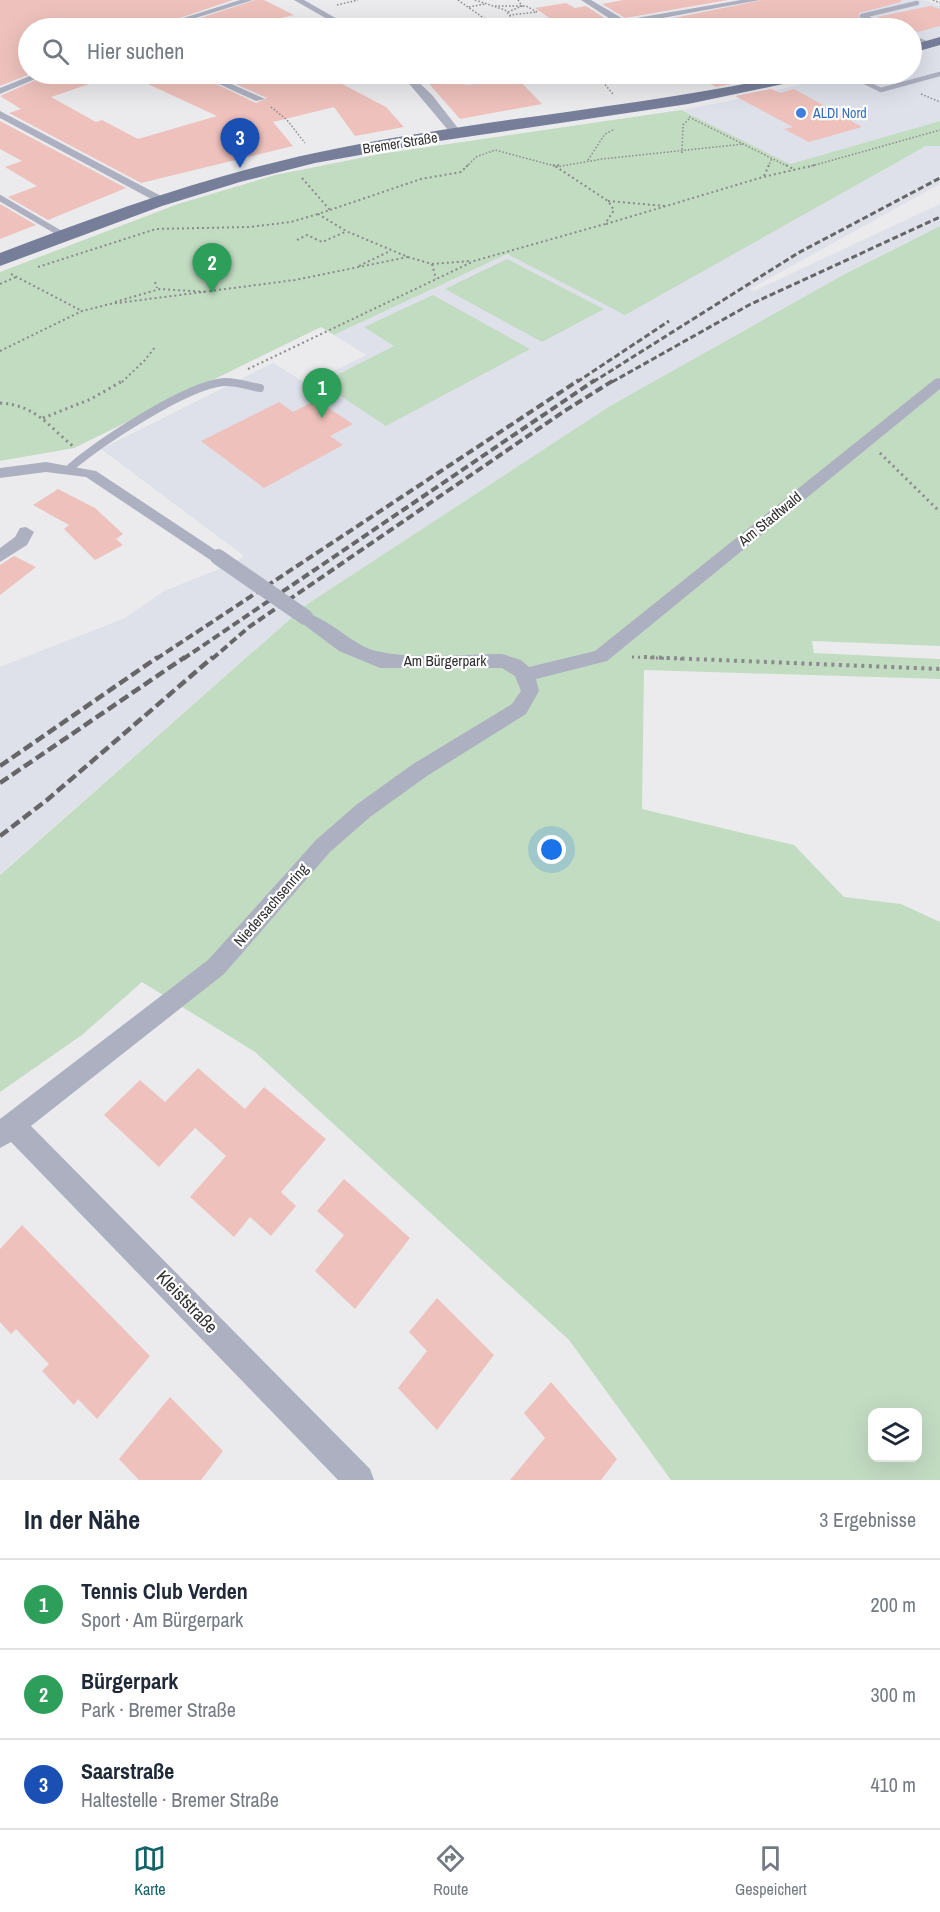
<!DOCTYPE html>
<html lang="de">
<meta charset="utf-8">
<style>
:root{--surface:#fff;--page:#f2f2f3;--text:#1f2937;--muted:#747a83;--line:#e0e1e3;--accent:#136368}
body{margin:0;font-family:"Archivo Narrow",sans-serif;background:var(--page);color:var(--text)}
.controls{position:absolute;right:18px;bottom:18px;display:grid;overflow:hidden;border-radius:12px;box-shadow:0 6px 24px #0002}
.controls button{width:54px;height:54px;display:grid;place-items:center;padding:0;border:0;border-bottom:2px solid var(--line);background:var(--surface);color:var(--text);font:30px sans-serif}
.you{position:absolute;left:552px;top:850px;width:21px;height:21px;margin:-15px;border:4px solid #fff;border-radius:50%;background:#1a73e8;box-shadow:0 0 0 9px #1a73e833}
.badge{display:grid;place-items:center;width:39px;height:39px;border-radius:50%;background:var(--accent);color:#fff;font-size:20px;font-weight:700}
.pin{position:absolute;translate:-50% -50px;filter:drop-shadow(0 2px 3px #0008)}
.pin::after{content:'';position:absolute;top:32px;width:21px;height:18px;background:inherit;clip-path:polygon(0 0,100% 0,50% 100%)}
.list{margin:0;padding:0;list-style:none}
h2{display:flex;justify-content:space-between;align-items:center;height:78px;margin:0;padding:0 24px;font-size:26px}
h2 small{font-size:20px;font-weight:400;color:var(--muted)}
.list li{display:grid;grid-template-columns:39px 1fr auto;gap:18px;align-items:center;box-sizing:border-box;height:90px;padding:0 24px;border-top:2px solid var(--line)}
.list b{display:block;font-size:22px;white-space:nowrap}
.list p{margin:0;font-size:20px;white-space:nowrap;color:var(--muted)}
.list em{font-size:20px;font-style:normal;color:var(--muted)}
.icon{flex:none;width:33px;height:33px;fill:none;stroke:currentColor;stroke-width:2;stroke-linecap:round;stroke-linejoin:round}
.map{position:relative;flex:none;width:940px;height:1480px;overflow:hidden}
.search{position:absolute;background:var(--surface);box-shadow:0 6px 24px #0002;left:18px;right:18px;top:18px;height:66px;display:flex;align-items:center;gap:15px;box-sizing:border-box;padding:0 21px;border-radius:33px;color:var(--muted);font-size:22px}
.sheet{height:348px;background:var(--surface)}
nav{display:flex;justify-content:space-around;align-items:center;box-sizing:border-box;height:84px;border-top:2px solid var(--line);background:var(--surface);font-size:16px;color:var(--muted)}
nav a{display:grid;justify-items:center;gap:3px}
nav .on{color:var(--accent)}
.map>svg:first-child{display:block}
.built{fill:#dee0ea}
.green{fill:#c2dcc2;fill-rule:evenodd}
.building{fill:#eec1bc}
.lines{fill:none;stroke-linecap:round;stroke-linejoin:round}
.path-far3{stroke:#8a8a8c;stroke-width:1.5;stroke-dasharray:1.5 2;stroke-linecap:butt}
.path-far2{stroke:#8a8a8c;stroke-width:2;stroke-dasharray:2 3;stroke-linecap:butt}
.path-far1{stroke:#8a8a8c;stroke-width:3;stroke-dasharray:2 4;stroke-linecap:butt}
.path{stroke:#8a8a8c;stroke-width:4;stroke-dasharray:3 4.5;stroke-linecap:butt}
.lane-far2{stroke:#acb0c0;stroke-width:4.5}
.lane-far1{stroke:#acb0c0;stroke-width:6}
.lane{stroke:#acb0c0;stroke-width:8}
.street{fill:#acb0c0;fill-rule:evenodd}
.primary{fill:#767e9a;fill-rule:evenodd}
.rail-far2{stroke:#666668;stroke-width:3;stroke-dasharray:6 3;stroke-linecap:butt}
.rail-far1{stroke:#666668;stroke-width:4;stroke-dasharray:8 4;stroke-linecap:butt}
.rail{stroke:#666668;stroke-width:4.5;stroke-dasharray:10 4.5;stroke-linecap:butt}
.street-bridge{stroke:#acb0c0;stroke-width:16}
.shop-dot{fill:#3f7fe0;stroke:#fff;stroke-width:2}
.labels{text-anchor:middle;stroke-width:4.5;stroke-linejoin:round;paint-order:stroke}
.far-shop-label{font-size:14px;fill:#366cbe;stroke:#fff;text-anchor:start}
.far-street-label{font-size:14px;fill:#313132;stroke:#fff}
.street-label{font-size:15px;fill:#313132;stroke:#fff}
.near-street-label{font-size:18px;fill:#313132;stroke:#fff}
</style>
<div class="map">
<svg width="940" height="1480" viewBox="0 0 940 1480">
<rect width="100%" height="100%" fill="#ebebee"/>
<g class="built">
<path d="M884,0h40l16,6v115l-150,43 -109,-54 64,-12 98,-24h69v-46h-107l-8,-3z"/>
<path d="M926,146h14v38l-190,105 4,2 186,-87v22l-95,48 -235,132 -304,199 -306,269v-207l125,-49 39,-27 65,-26 15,-9 -143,-107 172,-86 34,21 59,-29 -32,-20 173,-81 118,60z"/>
</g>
<g class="green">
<path d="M681,110l109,54 150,-43v25h-14l-301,169 -118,-61 -173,81 -13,-8 -247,121 -74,13v-189l178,-68 97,-29 105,-21z"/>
<path d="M940,226v420l-128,-5 2,12 126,6v20l-296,-9 -2,139 152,36 50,52 57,7 39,18v558h-269l-102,-140 -314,-288 -113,-70 -60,53 -82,57v-217l306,-270 304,-199 235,-132zM872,1412h46v46h-46z"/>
<path d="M507,259l97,50 -62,33 -97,-53z"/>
<path d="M433,295l97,54 -144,77 -65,-43 73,-37 -30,-19z"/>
</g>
<g class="building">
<path d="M0,0h233l-83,28h-122l2,46 -30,12z"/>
<path d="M255,0h9l30,15 -55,13h-69z"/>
<path d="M623,0h105l-103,18 -23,-14z"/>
<path d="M762,0h139v2l-42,11 1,7 20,8h-208l-13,-7z"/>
<path d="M566,3l9,5 11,-2 23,15 -45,7 -29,-20z"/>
<path d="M930,6l10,3v17l-22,6 -14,-6v2h-9l-2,-4 -16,-7z"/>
<path d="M49,74h60l1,3 -59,20 45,25 6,-2 36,19 79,-23 -91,-42h69l61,29 11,-5 -54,-24h110l63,33 18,20 -49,9 -21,-29 -61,15 20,24 -152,37 -132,-70 12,-4 -21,-13z"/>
<path d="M691,74h46l15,6 -36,7z"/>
<path d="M457,75l9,10 51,-7 25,26 -82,15 -35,-40z"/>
<path d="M771,89l9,4 14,-4 68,38 -53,15 -25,-13 9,-2 -58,-31z"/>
<path d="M0,121l126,67 -78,32 -40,-23 29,-11 -32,-19 17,-6 -22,-12z"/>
<path d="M0,204l36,21 -36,14z"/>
<path d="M316,400l37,24 -23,12 13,9 -79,43 -63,-47 78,-39 14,10z"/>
<path d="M58,489l37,19 28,26 -7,5 7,6 -28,15 -31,-31 5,-4 -36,-20z"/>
<path d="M14,556l22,11 -36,28v-30z"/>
<path d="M198,1068l47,41 19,-22 62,52 -45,53 15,14 -25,30 -21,-19 -16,20 -44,-40 36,-41 -31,-28 -36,39 -55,-52 36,-35 25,22z"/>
<path d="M344,1179l66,59 -55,71 -40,-38 29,-36 -27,-24z"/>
<path d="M22,1225l128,131 -53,63 -19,-20 -4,6 -32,-34 7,-7 -33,-35 -5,5 -11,-12v-73z"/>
<path d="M437,1298l57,57 -57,75 -39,-42 29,-37 -18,-19z"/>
<path d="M551,1382l66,77 -16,21h-91l35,-42 -21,-25z"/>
<path d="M170,1397l53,54 -22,29h-62l-20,-21z"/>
</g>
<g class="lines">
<g class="path-far3">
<path d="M458,0l37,26 -1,2"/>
<path d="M475,0l30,10 10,12 21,6"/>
<path d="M933,0l7,3"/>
<path d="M337,5l21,-5"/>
<path d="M495,6h31l11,6 -27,3"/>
<path d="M469,7l16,-3"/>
<path d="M508,12l14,-6 -4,-6"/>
<path d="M596,74l17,20"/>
<path d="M921,94l19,8"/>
<path d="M271,107l16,13 18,23"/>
<path d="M689,117l100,50"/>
<path d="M682,153l1,-28 7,-7"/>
<path d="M588,160l17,-26 10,-5"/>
<path d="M466,167l10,-10 19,-7 60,16"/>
<path d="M556,167l46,-8 142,-15"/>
<path d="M768,167l4,-9"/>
<path d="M808,167l132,-37"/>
</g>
<g class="path-far2">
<path d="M553,165l2,1"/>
<path d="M786,165l9,5"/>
<path d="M764,176l5,-11"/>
<path d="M302,178l28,32 -12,4 28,17 62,26 24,7 38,-3"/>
<path d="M608,201l57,5"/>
<path d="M330,210l91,-31 40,-7 7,-7"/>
<path d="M606,224l157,-47 52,-12"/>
<path d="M297,240l10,-5 15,7 23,-10"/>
<path d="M432,264l4,15"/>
<path d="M359,266l31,-15"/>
<path d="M38,267l118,-38 93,-2 42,-5 27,-8"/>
<path d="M11,274l71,37"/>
<path d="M155,282l2,6"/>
<path d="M0,284l16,-7"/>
<path d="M115,302l45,-13 47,3"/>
<path d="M0,351l82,-40 28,-7 185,-24 113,-23"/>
<path d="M248,369l226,-108 131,-37 9,-14 -6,-9 -53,-35 4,-1"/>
<path d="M122,382l23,-22 11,-14"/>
</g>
<g class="path-far1">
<path d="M0,403c36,2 48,23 74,44"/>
<path d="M43,418l48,-19 33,-19"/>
<path d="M880,453l60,59"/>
<path d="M632,657l50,2"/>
</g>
<path class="path" d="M644,657l296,12"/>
<g class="lane-far2">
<path d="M891,28l-29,-12 55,-13"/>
<path d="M912,37l16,7"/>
<path d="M848,74l33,16 59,-16"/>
</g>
<path class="lane-far1" d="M0,198l63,37"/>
<path class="lane" d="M71,467c30,-25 115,-82 153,-85 11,-1 24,4 36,6"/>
<g class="street">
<path d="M240,0h13l-89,28h-12z"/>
<path d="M294,0h10l49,28h-10z"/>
<path d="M581,0h10l34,20 116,-20h19l-152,28h-16l23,-6z"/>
<path d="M35,74h12l-47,20v-6z"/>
<path d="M197,74h12l56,25 -9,2z"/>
<path d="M401,74h9l22,21 29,37v4h-8z"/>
<path d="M0,111l163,86 2,2 -10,2 -155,-83z"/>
<path d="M940,378v11l-333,272 -71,18 3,12 -13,23 -99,62 -57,41 -40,35 -106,122 -193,152 339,343 4,11h-36l-327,-338 -11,6v-29l208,-159 108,-120 40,-35 57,-41 99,-60 9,-13 -6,-15 -13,-8h-122l-41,-17 -40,-30 -3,-4 3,-4c15,-5 51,28 68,35 32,13 99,6 135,6l19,6 8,7 66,-16 340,-272z"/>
<path d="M46,462l50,9 130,86 -8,6 -6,-2 -126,-84 -40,-5 -46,6v-10z"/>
<path d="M26,527l8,5 -7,13 -27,17v-14l15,-11 5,-9z"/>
</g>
<g class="primary">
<path d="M940,37v8l-28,8v-8z"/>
<path d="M794,74h25l-7,4 -124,26 -249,37 -124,22 -75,19 -78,24 -162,60v-13c103,-39 207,-77 315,-100 159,-34 321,-45 479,-79z"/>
</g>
<g class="rail-far2">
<path d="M577,382l92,-61"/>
<path d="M593,382l205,-129 142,-75"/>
<path d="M612,382l137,-77 191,-88"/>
</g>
<g class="rail-far1">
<path d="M156,659l423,-279"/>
<path d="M183,659l412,-279"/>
<path d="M212,659l37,-32 314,-215 51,-32"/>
</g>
<g class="rail">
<path d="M0,766l158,-109"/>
<path d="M0,783l185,-126"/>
<path d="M0,836l47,-36 166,-143"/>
</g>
<path class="street-bridge" d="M218,557l87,60"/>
</g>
<circle class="shop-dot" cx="801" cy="113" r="6"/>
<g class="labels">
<g class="far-shop-label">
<text x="813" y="118">ALDI Nord</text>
</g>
<g class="far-street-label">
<text transform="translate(400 143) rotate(-9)" y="5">Bremer Straße</text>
</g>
<g class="street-label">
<text transform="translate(770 519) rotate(-39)" y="5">Am Stadtwald</text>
<text x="445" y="666">Am Bürgerpark</text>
<text transform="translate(271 905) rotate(-49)" y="5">Niedersachsenring</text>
</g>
<g class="near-street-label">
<text transform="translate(187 1302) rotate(46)" y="6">Kleiststraße</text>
</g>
</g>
</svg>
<div class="controls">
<button><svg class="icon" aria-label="layers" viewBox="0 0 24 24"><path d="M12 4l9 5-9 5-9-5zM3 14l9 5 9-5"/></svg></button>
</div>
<div class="you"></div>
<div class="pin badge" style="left:322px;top:418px;background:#2e9e5b">1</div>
<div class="pin badge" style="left:212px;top:293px;background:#2e9e5b">2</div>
<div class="pin badge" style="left:240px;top:168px;background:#1a4fb4">3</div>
<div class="search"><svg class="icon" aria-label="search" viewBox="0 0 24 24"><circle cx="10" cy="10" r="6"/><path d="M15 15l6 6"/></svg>Hier suchen</div>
</div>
<section class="sheet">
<h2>In der Nähe<small>3 Ergebnisse</small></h2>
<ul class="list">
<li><span class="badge" style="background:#2e9e5b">1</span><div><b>Tennis Club Verden</b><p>Sport · Am Bürgerpark</p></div><em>200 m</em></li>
<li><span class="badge" style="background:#2e9e5b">2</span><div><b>Bürgerpark</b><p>Park · Bremer Straße</p></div><em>300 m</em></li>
<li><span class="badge" style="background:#1a4fb4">3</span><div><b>Saarstraße</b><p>Haltestelle · Bremer Straße</p></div><em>410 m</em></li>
</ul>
</section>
<nav>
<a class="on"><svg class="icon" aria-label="map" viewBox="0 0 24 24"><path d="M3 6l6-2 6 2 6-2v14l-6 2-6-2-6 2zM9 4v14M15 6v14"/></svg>Karte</a>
<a><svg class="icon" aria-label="directions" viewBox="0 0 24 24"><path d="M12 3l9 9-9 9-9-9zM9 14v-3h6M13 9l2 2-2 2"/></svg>Route</a>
<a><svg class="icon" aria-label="saved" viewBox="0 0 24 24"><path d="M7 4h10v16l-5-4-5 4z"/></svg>Gespeichert</a>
</nav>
